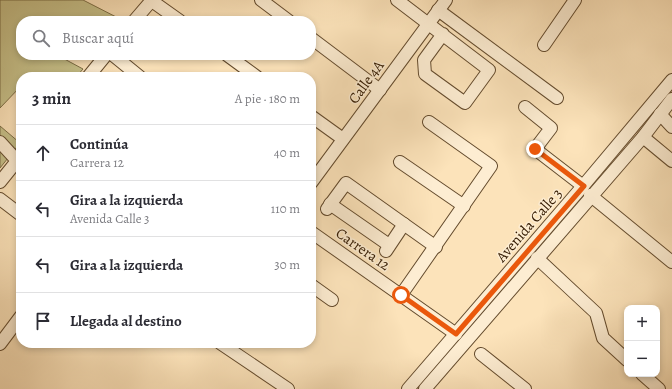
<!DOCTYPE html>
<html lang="es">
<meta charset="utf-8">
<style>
:root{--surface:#fff;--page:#f7f7f7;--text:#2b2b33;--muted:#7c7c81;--line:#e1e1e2}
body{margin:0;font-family:Alegreya,serif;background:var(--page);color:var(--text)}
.controls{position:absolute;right:12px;bottom:12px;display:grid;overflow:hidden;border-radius:8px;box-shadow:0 2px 6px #0003}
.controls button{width:36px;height:36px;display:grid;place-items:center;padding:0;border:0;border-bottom:1px solid var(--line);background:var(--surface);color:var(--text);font:20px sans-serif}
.stop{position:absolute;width:12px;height:12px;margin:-9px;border:3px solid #ea580c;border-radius:50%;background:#fff}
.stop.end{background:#ea580c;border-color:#fff;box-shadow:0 1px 4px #0008}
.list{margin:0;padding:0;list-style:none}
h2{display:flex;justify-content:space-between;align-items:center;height:52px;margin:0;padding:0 16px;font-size:17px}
h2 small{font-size:13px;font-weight:400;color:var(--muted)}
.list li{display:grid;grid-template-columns:26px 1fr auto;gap:12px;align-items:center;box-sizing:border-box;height:56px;padding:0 16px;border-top:1px solid var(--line)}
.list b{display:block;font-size:15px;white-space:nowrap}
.list p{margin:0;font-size:13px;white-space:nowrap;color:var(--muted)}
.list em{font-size:13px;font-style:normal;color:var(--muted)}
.icon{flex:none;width:22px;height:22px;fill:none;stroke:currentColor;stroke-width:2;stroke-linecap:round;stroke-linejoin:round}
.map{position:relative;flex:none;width:672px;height:389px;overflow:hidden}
.search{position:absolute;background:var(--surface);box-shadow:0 2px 6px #0003;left:16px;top:16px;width:300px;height:44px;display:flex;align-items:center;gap:10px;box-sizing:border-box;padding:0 14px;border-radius:16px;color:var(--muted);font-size:15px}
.panel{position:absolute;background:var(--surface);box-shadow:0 2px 6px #0003;left:16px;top:72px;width:300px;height:276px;border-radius:16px}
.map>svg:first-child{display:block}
.green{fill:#c7c18a;stroke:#7d6e45}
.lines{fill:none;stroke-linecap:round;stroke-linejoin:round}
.minor-casing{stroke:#654c2e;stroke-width:14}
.minor{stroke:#fdedd2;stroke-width:12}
.route{stroke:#ea580c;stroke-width:5}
.labels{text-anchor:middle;stroke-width:3;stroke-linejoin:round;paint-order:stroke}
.street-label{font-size:15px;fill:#331a00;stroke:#fdedd2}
</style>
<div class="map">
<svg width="672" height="389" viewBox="0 0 672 389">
<rect width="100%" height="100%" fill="#fce3ba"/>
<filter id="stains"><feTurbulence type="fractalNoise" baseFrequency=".005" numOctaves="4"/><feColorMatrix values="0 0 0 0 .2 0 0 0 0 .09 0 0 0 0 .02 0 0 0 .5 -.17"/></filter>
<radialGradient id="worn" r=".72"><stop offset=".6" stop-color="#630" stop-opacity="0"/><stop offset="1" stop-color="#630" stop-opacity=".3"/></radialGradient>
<g class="green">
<path d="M0,0h83l41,21h-103v34h36l26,14 -7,8h-55v9l-21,22z"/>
<path d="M0,126l20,17 -20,25z"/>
</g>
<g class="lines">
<defs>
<g id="minor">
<path d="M261,0l28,21"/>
<path d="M397,0l92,70 -24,33 -40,-29 -1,-14 19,-26"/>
<path d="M152,1l28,20"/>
<path d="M438,10l119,88"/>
<path d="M134,21l18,-21"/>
<path d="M311,38l69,52"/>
<path d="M544,45l31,-45"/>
<path d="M113,55l27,22"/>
<path d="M227,55l30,22"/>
<path d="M88,77l18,-22"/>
<path d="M525,107l26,21 -16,21 48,37"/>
<path d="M660,114l12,13"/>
<path d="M311,116l32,23"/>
<path d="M643,137l29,24"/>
<path d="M0,142l21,23"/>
<path d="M400,162l64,44"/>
<path d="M0,182l21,-26"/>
<path d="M311,183l135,-183"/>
<path d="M590,195l82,67"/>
<path d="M0,199l21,16"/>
<path d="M330,204l59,41"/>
<path d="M327,209l19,-26 90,64"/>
<path d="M311,232l145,102"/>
<path d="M386,251l18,-27"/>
<path d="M537,258l59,55 7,25 24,22"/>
<path d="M311,285l21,15"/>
<path d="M401,295l90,-129 -62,-44"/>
<path d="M220,343l68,46"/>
<path d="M0,344l21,-28"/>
<path d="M481,354l44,35"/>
<path d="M642,374l17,15"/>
<path d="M408,389l175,-203 89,-106"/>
<path d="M425,389l218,-252 29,-38"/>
</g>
</defs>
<use href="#minor" class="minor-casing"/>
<use href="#minor" class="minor"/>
</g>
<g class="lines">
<path class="route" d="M401,295l55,39 128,-148 -49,-37"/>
</g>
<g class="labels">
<g class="street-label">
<text transform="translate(366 82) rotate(-54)" y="5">Calle 4A</text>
<text transform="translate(529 225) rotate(-49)" y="5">Avenida Calle 3</text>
<text transform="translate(363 249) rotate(35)" y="5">Carrera 12</text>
</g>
</g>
<rect width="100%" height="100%" filter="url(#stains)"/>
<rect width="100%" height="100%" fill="url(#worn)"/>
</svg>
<div class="controls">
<button>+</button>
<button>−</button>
</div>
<div class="stop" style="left:401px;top:295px"></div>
<div class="stop end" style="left:535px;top:149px"></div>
<div class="search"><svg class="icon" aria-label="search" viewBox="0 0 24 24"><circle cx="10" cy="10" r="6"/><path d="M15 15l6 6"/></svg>Buscar aquí</div>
<section class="panel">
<h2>3 min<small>A pie · 180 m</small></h2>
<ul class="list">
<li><svg class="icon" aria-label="ahead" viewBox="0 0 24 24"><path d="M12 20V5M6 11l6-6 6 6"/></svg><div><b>Continúa</b><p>Carrera 12</p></div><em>40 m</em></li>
<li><svg class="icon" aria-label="left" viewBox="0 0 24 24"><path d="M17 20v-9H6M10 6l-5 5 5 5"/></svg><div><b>Gira a la izquierda</b><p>Avenida Calle 3</p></div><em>110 m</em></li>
<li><svg class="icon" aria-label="left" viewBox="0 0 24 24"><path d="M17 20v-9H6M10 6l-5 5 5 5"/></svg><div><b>Gira a la izquierda</b></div><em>30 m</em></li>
<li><svg class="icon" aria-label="arrive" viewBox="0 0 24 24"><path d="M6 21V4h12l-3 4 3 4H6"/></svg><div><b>Llegada al destino</b></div></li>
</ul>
</section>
</div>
